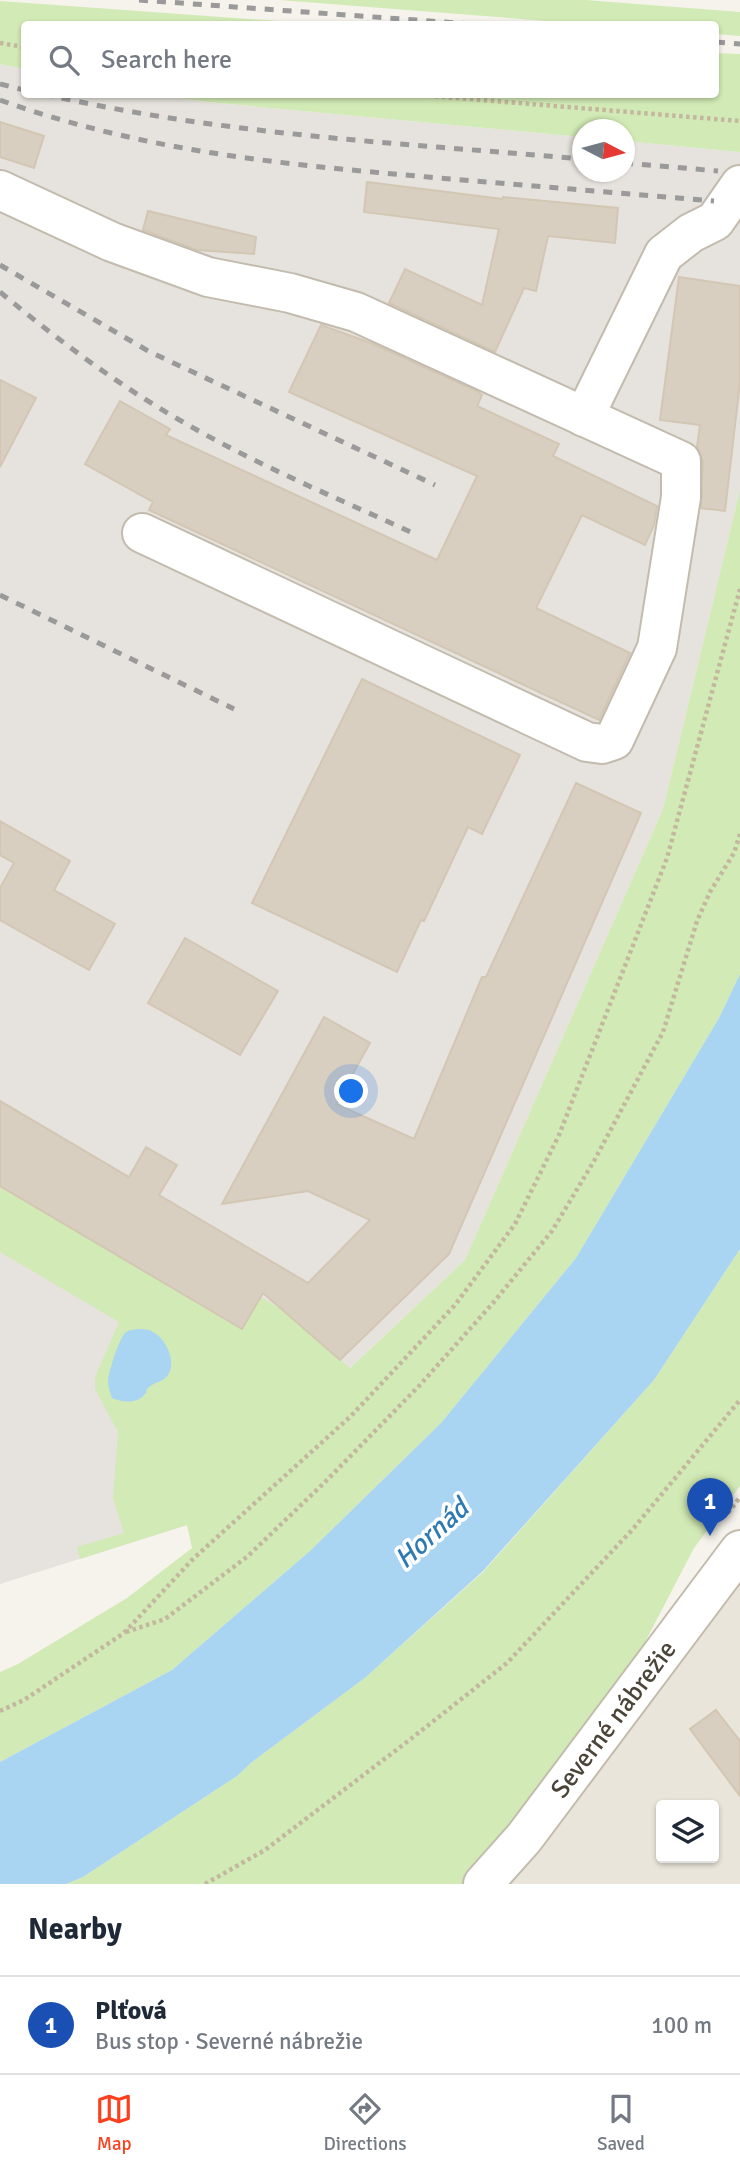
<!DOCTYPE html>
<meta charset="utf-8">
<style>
:root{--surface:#fff;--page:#f6f6f7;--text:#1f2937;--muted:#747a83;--line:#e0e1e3;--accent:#fc3f1d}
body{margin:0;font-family:Signika,sans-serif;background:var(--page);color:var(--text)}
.controls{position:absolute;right:21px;bottom:21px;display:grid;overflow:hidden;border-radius:7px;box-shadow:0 2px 5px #0004}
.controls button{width:63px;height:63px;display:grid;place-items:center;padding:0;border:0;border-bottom:2px solid var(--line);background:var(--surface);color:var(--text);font:35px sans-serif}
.compass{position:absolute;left:572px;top:119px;width:63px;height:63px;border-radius:50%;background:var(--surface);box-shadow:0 2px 5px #0004;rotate:96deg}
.you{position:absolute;left:352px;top:1092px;width:24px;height:24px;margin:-18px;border:5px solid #fff;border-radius:50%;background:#1a73e8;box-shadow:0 0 0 10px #1a73e833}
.badge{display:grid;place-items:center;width:46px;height:46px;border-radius:50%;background:var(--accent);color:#fff;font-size:23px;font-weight:700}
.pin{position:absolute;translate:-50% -58px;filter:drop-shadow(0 2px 4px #0008)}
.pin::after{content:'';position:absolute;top:37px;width:24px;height:21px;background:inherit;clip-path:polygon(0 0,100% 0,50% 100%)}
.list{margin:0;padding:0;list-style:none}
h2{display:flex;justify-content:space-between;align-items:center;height:91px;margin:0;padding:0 28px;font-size:30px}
h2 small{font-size:23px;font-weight:400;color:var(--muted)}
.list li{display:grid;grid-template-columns:46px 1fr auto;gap:21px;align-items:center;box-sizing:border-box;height:98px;padding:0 28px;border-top:2px solid var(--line)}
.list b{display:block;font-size:26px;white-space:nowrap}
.list p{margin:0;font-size:23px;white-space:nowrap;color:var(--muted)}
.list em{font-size:23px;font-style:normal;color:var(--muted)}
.icon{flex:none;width:38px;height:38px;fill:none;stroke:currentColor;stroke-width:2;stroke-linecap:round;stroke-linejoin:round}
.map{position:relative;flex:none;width:740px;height:1884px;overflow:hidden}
.search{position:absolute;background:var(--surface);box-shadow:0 2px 5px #0004;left:21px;right:21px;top:21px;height:77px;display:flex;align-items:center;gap:18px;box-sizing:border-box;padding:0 24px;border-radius:7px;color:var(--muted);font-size:26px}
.sheet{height:189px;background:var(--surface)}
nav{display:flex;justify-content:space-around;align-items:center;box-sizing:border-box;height:98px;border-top:2px solid var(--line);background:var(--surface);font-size:19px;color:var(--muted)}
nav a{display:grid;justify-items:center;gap:4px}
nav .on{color:var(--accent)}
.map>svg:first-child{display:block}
.residential{fill:#eae5da;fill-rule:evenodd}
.industrial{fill:#e6e2dd}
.green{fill:#d2eab5}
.water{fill:#a9d4f2}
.building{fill:#d8cfc1;stroke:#d3c7b4;stroke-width:2}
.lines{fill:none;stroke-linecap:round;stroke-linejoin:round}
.minor-casing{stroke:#c2bbae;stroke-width:42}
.path{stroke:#c4b79f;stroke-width:4.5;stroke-dasharray:3.5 3.5;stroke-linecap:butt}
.minor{stroke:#fff;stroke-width:38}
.rail{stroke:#9a9a9a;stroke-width:5;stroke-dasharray:9 9;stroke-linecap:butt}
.labels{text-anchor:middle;stroke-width:7;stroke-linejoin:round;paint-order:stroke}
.street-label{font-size:26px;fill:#4b4439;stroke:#fff}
.water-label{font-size:28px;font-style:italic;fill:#2e7ab2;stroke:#fff}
</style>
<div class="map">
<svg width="740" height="1884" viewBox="0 0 740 1884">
<rect width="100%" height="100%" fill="#f6f3ec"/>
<path class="residential" d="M740,1550v334h-260zM661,1805h53v53h-53z"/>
<path class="industrial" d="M0,64l24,5v25l132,1 51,7 375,35v35h42l1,-31 115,11v338l-77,319 -198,451 -111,104 -167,161 -187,59z"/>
<g class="green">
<path d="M279,0h306l155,12v24l-24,-2v-10h-131z"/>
<path d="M0,1l320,23h-296v45l-24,-5z"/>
<path d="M716,53l24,1v98l-115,-11 -1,-11h-42v7l-375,-35 -51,-7 560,-1z"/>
<path d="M740,490v484l-21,44 -143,240 -135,165 -131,128 -138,119 -172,92v-90l18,-8 109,-66 65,-50 -5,-23 -107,34 -3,-12 47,-14 -11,-35 5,-66 -23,-43v-12l24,-55 -119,-70v-66l241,143 20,-32 21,13 68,58 115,-108 198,-451z"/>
<path d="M740,1249v237l-46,62 -51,98 -165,238h-412l17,-7 154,-101 15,-14 114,-85 117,-105 171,-192z"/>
</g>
<g class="water">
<path d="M740,974v275l-86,131 -171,191 -117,106 -114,85 -15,14 -154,101 -17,7h-66v-122l172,-92 138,-119 131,-128 135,-165 143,-240z"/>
<path d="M137,1329c5,0 12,0 16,3 13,7 24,30 15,43 -5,7 -13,7 -19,12 -6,6 1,3 -6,9 -7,8 -22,6 -31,2 -2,-6 -4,-11 -4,-17 1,-10 11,-43 18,-49 3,-2 7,-2 11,-3z"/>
</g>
<g class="building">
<path d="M0,122l44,14 -10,32 -34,-11z"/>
<path d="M367,182l136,17v-2l115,11 -3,35 -67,-7 -12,55 -12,-3 -29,64 -106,-49 16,-34 77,36 17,-76 -135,-17z"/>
<path d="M148,211l108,26 -2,17 -57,-4 -54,-20z"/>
<path d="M679,277l61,9v96l-15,129 -24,-3 2,-47 -6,-14 3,-22 -40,-5z"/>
<path d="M321,325l50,18 106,48 5,4 -5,11 82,38 -6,12 104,50 -3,19 -9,20 -63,-30 -46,93 94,45 -31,67 -450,-210 4,-8 -68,-38 35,-63 50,28 -4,6 271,125 40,-84 -188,-84z"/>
<path d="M0,380l36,18 -36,69z"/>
<path d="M362,679l158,76 -38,79 -14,-7 -44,94 -3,-1 -24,52 -145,-69z"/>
<path d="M576,783l65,30 -192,441 -109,106 -77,-67 -21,36 -242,-143v-85l129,76 17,-30 31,18 -18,30 149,88 62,-63 -62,-29 -86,13 102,-187 46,26 -34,61 78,35 68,-162h4z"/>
<path d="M0,821l70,40 -16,29 61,34 -26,46 -89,-50v-32l14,-25 -14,-8z"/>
<path d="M185,938l93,53 -38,64 -92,-52z"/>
<path d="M716,1710l24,31v55l-50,-67z"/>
</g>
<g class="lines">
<defs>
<g id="minor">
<path d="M0,190l112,52 96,35 82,16 66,19 325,149v36l-24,151 -43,92 -12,4 -15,-2 -445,-209"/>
<path d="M584,417l80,-163 27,-21 24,-12 25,-36"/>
<path d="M483,1884l41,-46 216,-288"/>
</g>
</defs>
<use href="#minor" class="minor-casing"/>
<g class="path">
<path d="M0,43l24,4"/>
<path d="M407,94l333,27"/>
<path d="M728,1513l12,-16"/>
<path d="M126,1632l39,-13 83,-63 77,-74 94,-96 74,-83 59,-72 42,-70 69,-129 34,-111 13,-29 24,-39 6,-19"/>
<path d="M0,1711l24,-11 100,-67 69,-74 158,-143 104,-111 60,-81 44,-89 108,-277 73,-269"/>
<path d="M205,1884l60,-34 147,-112 95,-75 125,-133 108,-130"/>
</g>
<use href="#minor" class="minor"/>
<g class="rail">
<path d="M139,0l332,24"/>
<path d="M716,42l24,2"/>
<path d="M0,84l24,6"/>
<path d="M44,94c177,41 358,49 538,65"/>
<path d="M0,100c142,51 279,64 428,77 95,8 191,16 286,24"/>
<path d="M624,163l94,8"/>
<path d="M0,265l150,87 285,133"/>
<path d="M0,292c58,48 118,93 183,130 74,43 154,76 232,112"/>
<path d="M0,595l234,114"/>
</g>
</g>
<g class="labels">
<g class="street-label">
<text transform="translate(613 1719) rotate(-53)" y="9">Severné nábrežie</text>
</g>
<g class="water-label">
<text transform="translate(431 1533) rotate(-42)" y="10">Hornád</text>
</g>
</g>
</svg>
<div class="controls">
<button><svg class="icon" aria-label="layers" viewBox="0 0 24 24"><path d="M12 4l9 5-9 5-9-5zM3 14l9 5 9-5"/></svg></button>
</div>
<svg class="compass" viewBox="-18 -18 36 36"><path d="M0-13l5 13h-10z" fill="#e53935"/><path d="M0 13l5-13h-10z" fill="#747a83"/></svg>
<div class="you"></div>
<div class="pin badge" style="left:710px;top:1536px;background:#1a4fb4">1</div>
<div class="search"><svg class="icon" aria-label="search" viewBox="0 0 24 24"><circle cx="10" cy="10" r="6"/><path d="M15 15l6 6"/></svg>Search here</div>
</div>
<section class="sheet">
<h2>Nearby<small></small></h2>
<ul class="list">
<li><span class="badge" style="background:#1a4fb4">1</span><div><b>Plťová</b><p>Bus stop · Severné nábrežie</p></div><em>100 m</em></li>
</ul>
</section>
<nav>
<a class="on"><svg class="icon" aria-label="map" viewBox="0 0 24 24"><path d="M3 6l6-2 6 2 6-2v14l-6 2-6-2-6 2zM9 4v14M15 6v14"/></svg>Map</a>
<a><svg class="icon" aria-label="directions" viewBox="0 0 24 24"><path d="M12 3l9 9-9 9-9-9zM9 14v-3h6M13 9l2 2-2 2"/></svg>Directions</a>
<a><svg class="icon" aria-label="saved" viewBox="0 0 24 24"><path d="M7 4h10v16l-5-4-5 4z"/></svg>Saved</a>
</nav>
